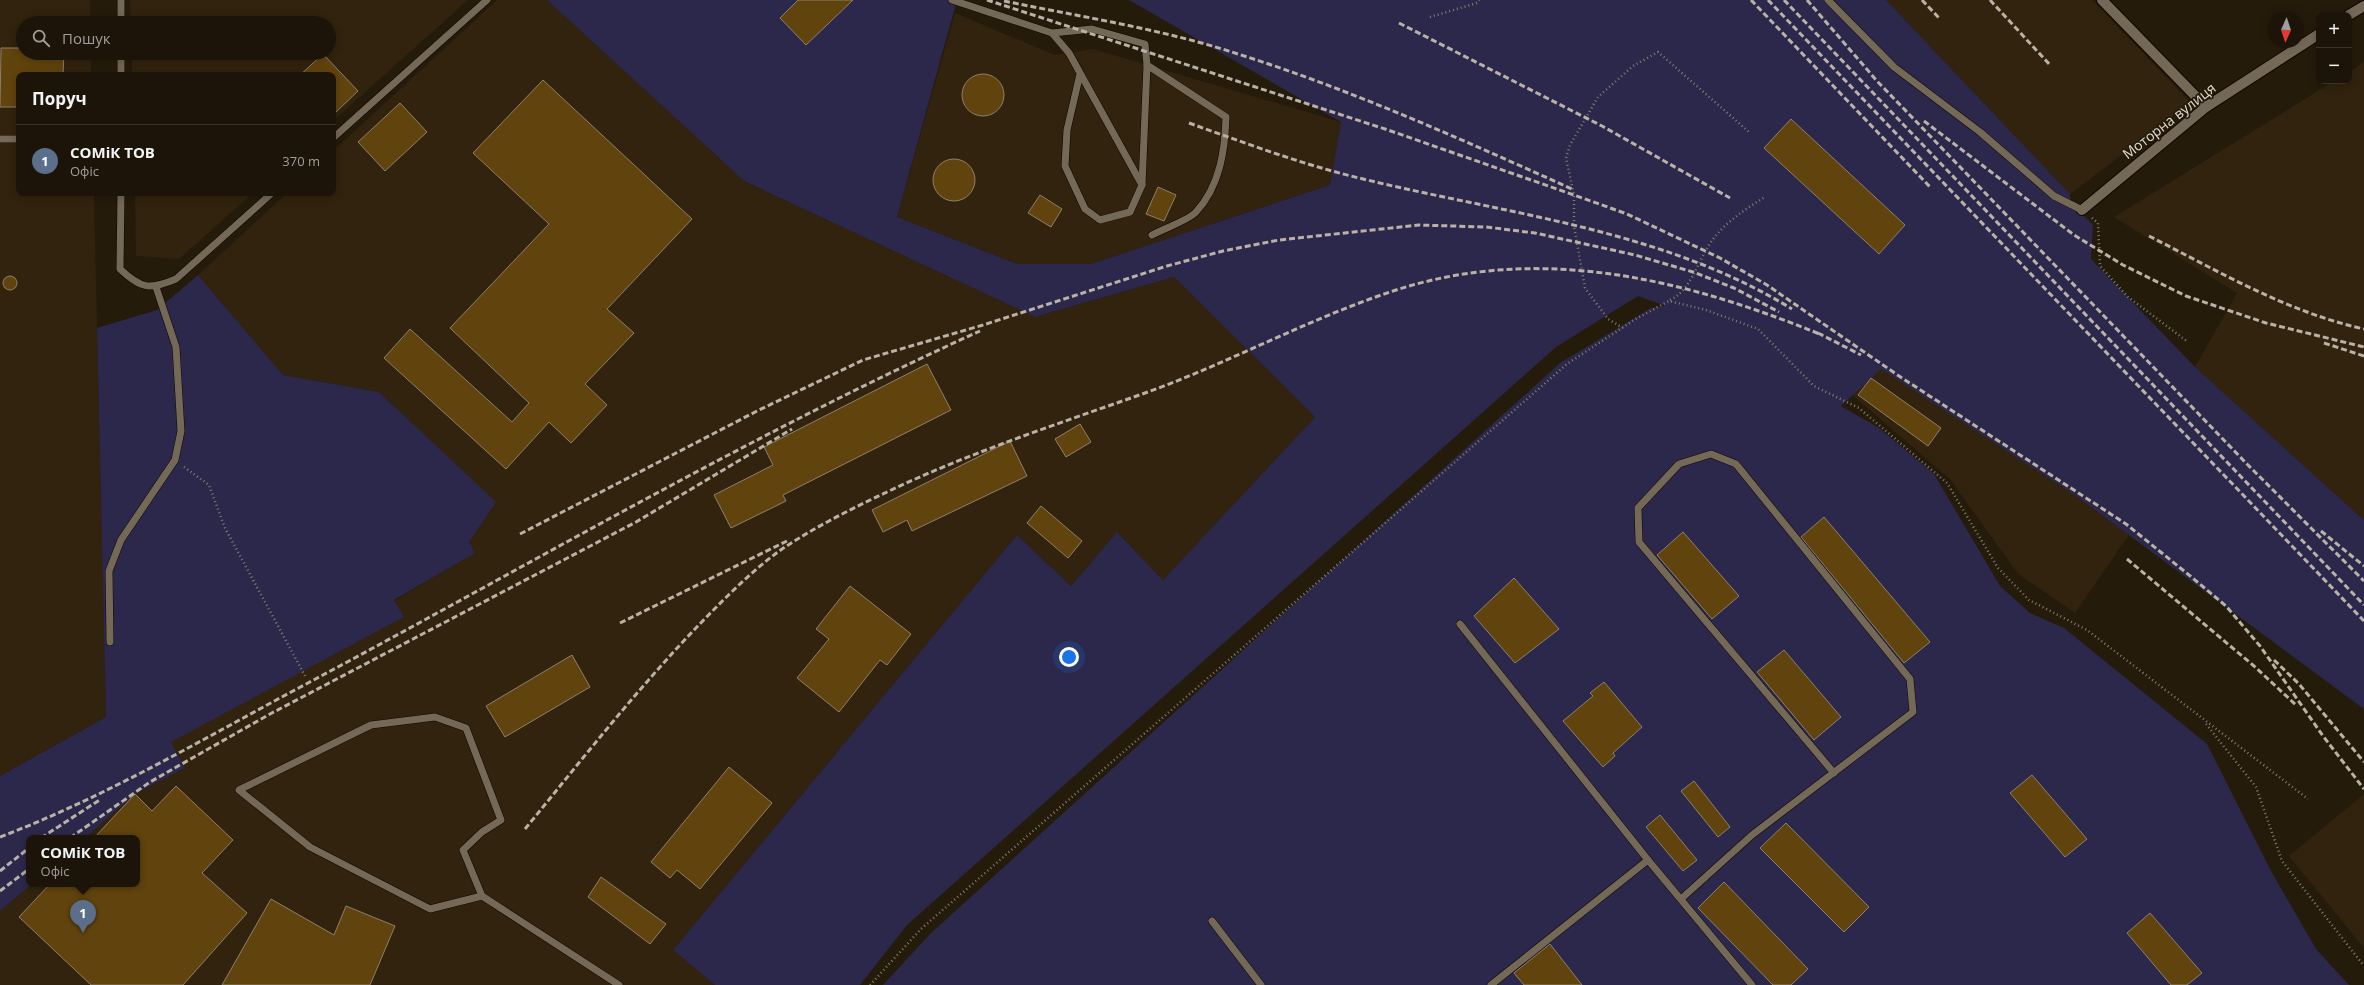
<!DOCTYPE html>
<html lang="uk">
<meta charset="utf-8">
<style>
:root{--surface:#1c1408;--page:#292116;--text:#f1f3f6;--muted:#a09e9c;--line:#3a3329;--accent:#b3adf9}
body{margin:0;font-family:"Open Sans",sans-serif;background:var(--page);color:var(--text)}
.controls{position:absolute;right:12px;top:12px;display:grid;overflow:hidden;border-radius:8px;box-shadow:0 2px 10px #0003}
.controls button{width:36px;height:36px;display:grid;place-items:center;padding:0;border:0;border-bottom:1px solid var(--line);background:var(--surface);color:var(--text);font:20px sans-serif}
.compass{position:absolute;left:2268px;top:12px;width:36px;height:36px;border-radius:50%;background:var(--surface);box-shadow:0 2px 10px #0003;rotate:183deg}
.you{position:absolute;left:1069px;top:657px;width:14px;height:14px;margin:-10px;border:3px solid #fff;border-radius:50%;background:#1a73e8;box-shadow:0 0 0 6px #1a73e833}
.badge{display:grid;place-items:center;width:26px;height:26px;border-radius:50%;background:var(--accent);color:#fff;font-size:13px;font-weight:700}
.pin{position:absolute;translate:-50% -33px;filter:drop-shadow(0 1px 2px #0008)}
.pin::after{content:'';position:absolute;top:21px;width:14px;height:12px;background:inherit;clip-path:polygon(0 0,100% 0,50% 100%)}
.popup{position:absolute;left:26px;top:835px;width:114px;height:52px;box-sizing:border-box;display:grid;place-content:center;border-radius:8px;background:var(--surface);filter:drop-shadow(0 1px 3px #0005);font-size:13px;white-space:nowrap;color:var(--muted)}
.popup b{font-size:15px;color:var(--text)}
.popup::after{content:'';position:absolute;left:50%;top:100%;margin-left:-8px;border:8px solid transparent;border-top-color:var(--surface)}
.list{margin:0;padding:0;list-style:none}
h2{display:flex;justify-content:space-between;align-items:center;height:52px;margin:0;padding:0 16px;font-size:17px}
h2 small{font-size:13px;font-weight:400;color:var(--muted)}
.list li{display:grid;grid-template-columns:26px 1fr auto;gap:12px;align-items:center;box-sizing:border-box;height:72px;padding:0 16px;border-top:1px solid var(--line)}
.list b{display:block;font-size:15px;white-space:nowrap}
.list p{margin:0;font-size:13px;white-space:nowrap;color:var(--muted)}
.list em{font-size:13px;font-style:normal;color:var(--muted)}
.icon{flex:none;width:22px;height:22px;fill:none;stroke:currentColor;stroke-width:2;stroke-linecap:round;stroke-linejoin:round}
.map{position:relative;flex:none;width:2364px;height:985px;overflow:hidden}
.search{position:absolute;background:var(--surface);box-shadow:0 2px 10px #0003;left:16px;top:16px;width:320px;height:44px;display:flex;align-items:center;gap:10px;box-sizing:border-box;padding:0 14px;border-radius:22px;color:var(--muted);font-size:15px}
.panel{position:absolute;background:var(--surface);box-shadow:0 2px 10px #0003;left:16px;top:72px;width:320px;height:124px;border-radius:8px}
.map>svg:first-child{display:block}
.built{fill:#31230d}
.green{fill:#2c284b}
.building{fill:#61430d;stroke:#8d806e}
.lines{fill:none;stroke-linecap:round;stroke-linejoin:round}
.service-casing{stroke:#0e0500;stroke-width:8}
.minor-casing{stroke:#0e0500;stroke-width:12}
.path{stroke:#867d70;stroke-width:2.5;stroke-dasharray:1 3;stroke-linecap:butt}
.service{stroke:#746856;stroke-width:7}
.minor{stroke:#746856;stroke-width:10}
.rail{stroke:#bab2a7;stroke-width:3;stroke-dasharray:6 3;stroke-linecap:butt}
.labels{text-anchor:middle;stroke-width:3.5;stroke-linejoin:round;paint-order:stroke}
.street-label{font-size:14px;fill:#e2dbd1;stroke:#251b0b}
</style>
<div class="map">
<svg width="2364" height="985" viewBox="0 0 2364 985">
<rect width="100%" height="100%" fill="#251b0b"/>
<g class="built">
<path d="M0,0h90v23h-67v30h68v22h-72v118h75l12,524 -106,59z"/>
<path d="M130,0h338l-135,121v-46h-201v-22h197v-30h-198z"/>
<path d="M497,0h50l197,181 291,136 139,-40 141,140 -152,163 -46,-48 -46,54 -54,-51 -344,415 42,35h-715v-74l32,-27h105v-46h-52l50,-44 50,-26 -15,-26 234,-125 -10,-16 80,-48 -5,-11 26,-40 -116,-110 -96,-17 -85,-100 89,-82h46v-42z"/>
<path d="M1886,0h206l99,103 -121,91z"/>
<path d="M955,13l100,42 38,-6 248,73 -11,63 -239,79h-74l-120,-47z"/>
<path d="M2364,62v458l-169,-153 42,-74 -123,-76 220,-136h15v-9z"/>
<path d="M135,193h118l-74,66 -43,-3z"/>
<path d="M1880,368l196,128 53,39 -54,78 -57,-39 -68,-95 -98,-84z"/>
<path d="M2364,794v154l-75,-92z"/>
</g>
<g class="green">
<path d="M547,0h410l-60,217 120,47h74l239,-79 11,-63 -212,-122h757l184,194v8l23,23 -2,34 104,108 169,153v189l-288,-213 -195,-127 -40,37 38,22 55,46 66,112 30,27 34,15 143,116 64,127 45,78 33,36h-1466l47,-51 630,-571 91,-55 15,-2 -28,-10 -82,51 -649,578 -47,60h-145l-42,-35 344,-415 54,51 46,-54 46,48 152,-163 -141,-140 -139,40 -291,-136z"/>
<path d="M198,275l85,100 96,17 117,110 -27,40 6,11 -81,47 10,17 -233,125 14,26 -50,26 -50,44h-56v46h3l-32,27v-135l106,-59 -9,-389 60,-18z"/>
</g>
<g class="building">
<path d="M798,0h55l-47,45 -26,-27z"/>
<path d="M1,48h22v5h41l-1,21 -44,1v32h-19z"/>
<path d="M323,54l35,37 -25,24v-40h-33z"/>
<circle cx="983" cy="95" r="21"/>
<path d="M543,80l149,139 -85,90 27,24 -49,51 22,21 -36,38 -22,-21 -43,47 -122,-111 26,-29 102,93 17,-19 -79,-75 99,-104 -76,-71z"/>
<path d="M400,103l27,29 -42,39 -27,-29z"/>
<path d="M1791,119l114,106 -26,29 -115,-106z"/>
<circle cx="954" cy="180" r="21"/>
<path d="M1158,187l18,8 -12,26 -18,-7z"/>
<path d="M1040,195l22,14 -11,18 -23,-14z"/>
<circle cx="10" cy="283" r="7"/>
<path d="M927,364l24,46 -168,85 3,6 -55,27 -17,-33 59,-30 -9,-18z"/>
<path d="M1871,378l70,50 -13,18 -70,-51z"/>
<path d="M1080,424l11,18 -25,15 -11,-18z"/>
<path d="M1010,441l17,35 -115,55 -5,-11 -24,12 -11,-22z"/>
<path d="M1041,506l41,35 -14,17 -41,-35z"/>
<path d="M1824,517l106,125 -26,21 -103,-126z"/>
<path d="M1683,532l56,64 -27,23 -55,-64z"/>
<path d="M1514,578l45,51 -44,34 -41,-47z"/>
<path d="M850,586l61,48 -24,31 -7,-5 -41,52 -42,-34 32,-39 -13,-10z"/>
<path d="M1784,650l57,67 -27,23 -57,-68z"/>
<path d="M572,655l18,32 -85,50 -19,-31z"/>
<path d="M1604,682l38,45 -29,26 2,3 -12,11 -40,-46 30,-25 -3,-3z"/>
<path d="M729,767l43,36 -72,86 -23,-19 -7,8 -19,-16z"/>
<path d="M2032,775l55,64 -22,18 -55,-64z"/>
<path d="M1694,781l36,46 -12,10 -37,-46z"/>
<path d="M176,786l57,54 -31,33 45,40 -64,72h-92l-72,-68 31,-33h87v-46h-43l41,-44 17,17z"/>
<path d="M1660,815l37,45 -14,11 -37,-44z"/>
<path d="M1786,823l83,84 -25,25 -84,-84z"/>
<path d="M601,877l65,47 -16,20 -62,-47z"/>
<path d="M1724,882l84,87 -17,16h-18l-75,-77z"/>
<path d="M271,899l63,36 12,-29 49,20 -25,59h-148z"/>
<path d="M2150,913l52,60 -15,12h-16l-44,-52z"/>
<path d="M1550,944l32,41h-58l-10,-12z"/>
</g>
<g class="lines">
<defs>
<g id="service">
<path d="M952,0l100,33 17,20 73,132 -12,27 -30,8 -15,-11 -20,-43 2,-36 13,-56"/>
<path d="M1828,0l66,67 86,65 74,64 28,14"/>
<path d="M121,23v-23"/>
<path d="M1052,33l40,-4 53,15 2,21 79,52c-1,33 -6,69 -30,95 -7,8 -33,17 -44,23"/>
<path d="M121,75v-22"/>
<path d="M333,138l154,-138"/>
<path d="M0,139h19"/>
<path d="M1142,185l5,-120"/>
<path d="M121,193l-1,76c21,20 30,21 56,10l96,-86"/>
<path d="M1460,624l188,236 104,125"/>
<path d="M110,642l-1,-71 12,-31 54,-80 6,-29 -5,-84 -20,-60"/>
<path d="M482,896l-52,13 -120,-62 -71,-57 132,-65 64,-8 31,11 35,92 -19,12 -19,18 19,46 137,89"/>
<path d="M1681,899l71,-64 161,-123 -3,-33 -174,-215 -25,-10 -32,10 -41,44 1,34 195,231"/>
<path d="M1212,921l49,64"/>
<path d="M1491,985l157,-125"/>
</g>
<g id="minor">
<path d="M2102,0l104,107"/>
<path d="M2349,15l15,-9"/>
<path d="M2082,210l124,-103 113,-73"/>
</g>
</defs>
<use href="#service" class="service-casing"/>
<use href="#minor" class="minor-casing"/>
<g class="path">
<path d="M1430,17l47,-14 2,-3"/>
<path d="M2092,218l6,5 2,43 28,31 60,45"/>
<path d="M1670,300c23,-11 28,-42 44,-62 13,-17 33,-30 51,-41"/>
<path d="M1623,328l-15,-9 -23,-31 -11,-62v-31l-8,-37 4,-13 28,-48 35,-31 25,-14 91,80"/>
<path d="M184,467l25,18 16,43 80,148"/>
<path d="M2206,724l50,63 26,74 82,105"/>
<path d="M870,985l51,-56 646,-565 67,-44 35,-19 37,9 52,19 56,57 45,22 88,75 51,85 31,32 58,30 221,169"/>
</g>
<use href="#service" class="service"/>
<use href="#minor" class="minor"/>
<g class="rail">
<path d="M987,0l401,130 186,65 53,19 93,44 47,27 132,91 227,148 63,51 37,31 34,40 63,90 41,53"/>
<path d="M1751,0l180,188"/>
<path d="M1768,0l596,621"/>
<path d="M1784,0l580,605"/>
<path d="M1807,0l70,81 370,383 117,117"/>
<path d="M1922,0l18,19"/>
<path d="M1990,0l61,66"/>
<path d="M1004,1c78,16 158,28 234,53 114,36 225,86 334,135"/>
<path d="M1399,23l203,103 128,72"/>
<path d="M1924,121l150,114 49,30 63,31 80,27 98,24"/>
<path d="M1189,123c56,20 112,41 170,55 146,36 303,51 433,131"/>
<path d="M2149,236c69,35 138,76 215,93"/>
<path d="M1818,333l43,22"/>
<path d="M2324,343l40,13"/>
<path d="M2321,531l43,35"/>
<path d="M520,534l239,-124 104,-50 120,-35 184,-59 56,-15 56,-11 140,-15 67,2 49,6 100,22 58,17 41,16 45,24"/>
<path d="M2127,559l127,107 42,39"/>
<path d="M620,623l169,-83"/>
<path d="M2274,660l25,24 65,78"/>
<path d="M525,829c55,-67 109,-136 169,-199 27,-28 56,-58 88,-81 33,-22 69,-40 105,-57 84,-40 171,-68 258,-99 84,-30 163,-74 248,-102 146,-48 292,-12 429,44"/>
<path d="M0,837c108,-41 206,-100 308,-154 223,-119 442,-248 672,-352"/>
<path d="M41,838l60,-39"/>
<path d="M70,838l80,-56 120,-68 366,-192 156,-93"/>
<path d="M0,871l29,-23"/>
<path d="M0,891l29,-22"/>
</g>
</g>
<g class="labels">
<g class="street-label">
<text transform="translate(2169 121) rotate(-38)" y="5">Моторна вулиця</text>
</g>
</g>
</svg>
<div class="controls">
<button>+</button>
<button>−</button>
</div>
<svg class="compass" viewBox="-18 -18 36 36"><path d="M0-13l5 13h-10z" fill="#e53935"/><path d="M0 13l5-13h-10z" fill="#a09e9c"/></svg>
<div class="you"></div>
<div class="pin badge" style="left:83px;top:933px;background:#5c6f8a">1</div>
<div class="popup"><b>СОМіК ТОВ</b>Офіс</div>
<div class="search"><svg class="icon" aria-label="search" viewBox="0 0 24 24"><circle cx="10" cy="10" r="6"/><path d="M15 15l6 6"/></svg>Пошук</div>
<section class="panel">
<h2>Поруч<small></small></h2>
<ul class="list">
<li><span class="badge" style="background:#5c6f8a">1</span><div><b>СОМіК ТОВ</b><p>Офіс</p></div><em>370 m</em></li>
</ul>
</section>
</div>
